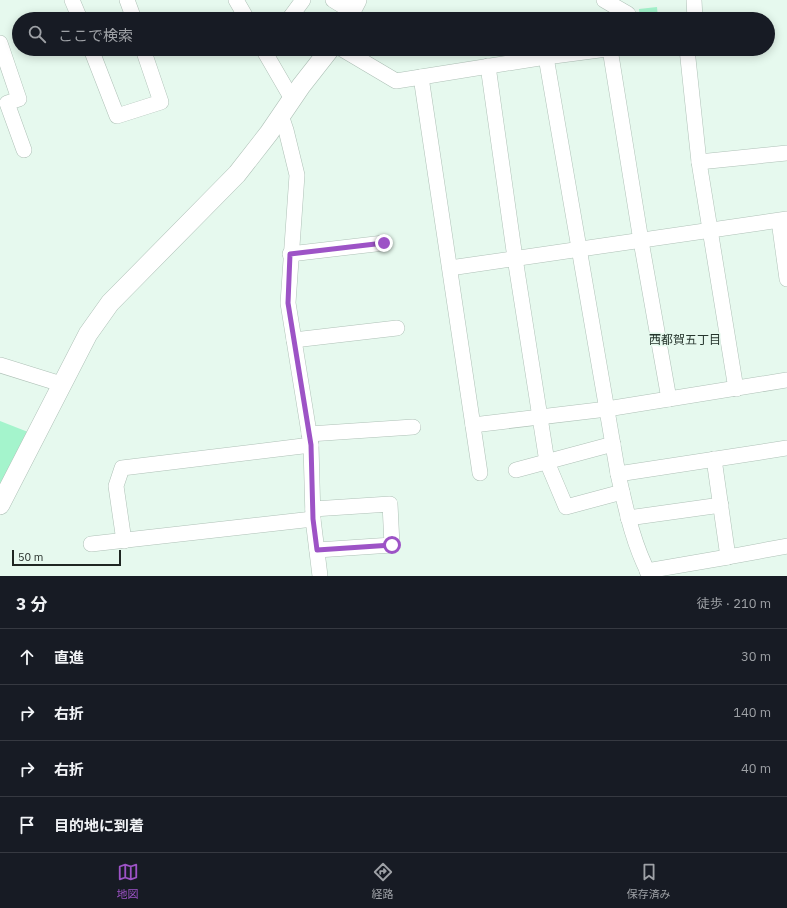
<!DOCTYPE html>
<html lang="ja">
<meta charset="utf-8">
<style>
:root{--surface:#171b24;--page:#242831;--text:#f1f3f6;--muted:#9ea1a6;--line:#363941;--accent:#9d53c6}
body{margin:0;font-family:"IBM Plex Sans","Noto Sans JP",sans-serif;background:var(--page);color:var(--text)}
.scale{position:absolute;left:12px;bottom:10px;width:109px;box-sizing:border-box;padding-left:4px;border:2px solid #1f2622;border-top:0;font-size:11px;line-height:14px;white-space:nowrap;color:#1f2622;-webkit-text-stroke:3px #e6f9ee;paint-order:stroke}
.stop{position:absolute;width:12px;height:12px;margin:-9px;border:3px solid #9d53c6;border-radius:50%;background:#fff}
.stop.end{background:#9d53c6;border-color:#fff;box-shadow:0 1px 4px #0008}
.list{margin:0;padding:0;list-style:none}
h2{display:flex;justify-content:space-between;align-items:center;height:52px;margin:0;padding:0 16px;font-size:17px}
h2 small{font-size:13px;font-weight:400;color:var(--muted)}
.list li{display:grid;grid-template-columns:26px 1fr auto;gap:12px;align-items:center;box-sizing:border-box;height:56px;padding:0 16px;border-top:1px solid var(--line)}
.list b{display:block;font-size:15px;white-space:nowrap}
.list em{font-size:13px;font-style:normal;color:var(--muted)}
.icon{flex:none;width:22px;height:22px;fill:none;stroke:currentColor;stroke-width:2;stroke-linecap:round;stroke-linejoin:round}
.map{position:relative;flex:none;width:787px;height:576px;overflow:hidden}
.search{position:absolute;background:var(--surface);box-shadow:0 2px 10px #0003;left:12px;right:12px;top:12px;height:44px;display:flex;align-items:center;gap:10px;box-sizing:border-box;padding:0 14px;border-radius:22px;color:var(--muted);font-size:15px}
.sheet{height:276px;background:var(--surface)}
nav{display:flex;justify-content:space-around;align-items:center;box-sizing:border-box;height:56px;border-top:1px solid var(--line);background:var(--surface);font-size:11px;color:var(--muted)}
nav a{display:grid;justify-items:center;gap:2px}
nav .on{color:var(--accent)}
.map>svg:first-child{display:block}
.green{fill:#a4f4cc}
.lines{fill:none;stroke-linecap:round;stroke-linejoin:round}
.minor-casing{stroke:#afc1b7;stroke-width:16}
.tertiary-casing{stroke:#afc1b7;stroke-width:20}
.minor{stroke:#fff;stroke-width:15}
.tertiary{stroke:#fff;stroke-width:19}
.route{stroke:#9d53c6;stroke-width:5}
.labels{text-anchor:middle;stroke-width:3;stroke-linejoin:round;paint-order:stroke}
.neighbourhood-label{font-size:12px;fill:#26352d;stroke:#e6f9ee}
</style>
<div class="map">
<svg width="787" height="576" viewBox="0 0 787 576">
<rect width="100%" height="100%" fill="#e6f9ee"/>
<g class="green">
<path d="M657,7l1,12h-18l-1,-10z"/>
<path d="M0,421l28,11 -28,55z"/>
</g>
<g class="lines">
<defs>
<g id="minor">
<path d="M72,0l8,19"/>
<path d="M127,0l7,19"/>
<path d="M236,0l11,19"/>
<path d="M333,0l18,11"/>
<path d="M604,0l24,14 1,5"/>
<path d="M694,0l1,19"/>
<path d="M289,19l14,-19"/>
<path d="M0,43l19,56 -12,4 17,47"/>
<path d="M91,49l26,67 44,-14 -18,-53"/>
<path d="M263,49l29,50"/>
<path d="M342,49l54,32 25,-4 59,396"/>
<path d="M610,49l31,192 28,158"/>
<path d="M687,49l12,113 37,227"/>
<path d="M546,57l72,417c8,35 15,70 32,102"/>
<path d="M488,66l27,192 32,204 19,45 56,-15"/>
<path d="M421,77l125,-20 61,-8"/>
<path d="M279,117l4,4 3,9 11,45 -9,128 23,142 2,74 7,57"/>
<path d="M699,162l88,-9"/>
<path d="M779,221l8,58"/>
<path d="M290,254l94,-11"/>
<path d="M450,268l337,-49"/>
<path d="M294,340l103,-12"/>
<path d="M0,365l61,19"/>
<path d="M473,425l134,-16 180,-29"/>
<path d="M309,434l104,-7"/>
<path d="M714,459l14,98 59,-11"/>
<path d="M516,470l97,-26"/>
<path d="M618,474l169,-26"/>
<path d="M313,509l77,-5 2,41 -75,5"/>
<path d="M628,518l93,-13"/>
<path d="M124,541l-8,-55 6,-18 189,-23"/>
<path d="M91,544l222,-25"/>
<path d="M647,571l81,-14"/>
</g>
<g id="tertiary">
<path d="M347,19l10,-19"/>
<path d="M0,505l88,-171 22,-31 127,-129 32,-41 32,-47 29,-37"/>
</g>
</defs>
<use href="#minor" class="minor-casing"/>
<use href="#tertiary" class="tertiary-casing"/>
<use href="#minor" class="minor"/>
<use href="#tertiary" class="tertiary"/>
</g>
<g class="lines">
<path class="route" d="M384,243l-94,11 -2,49 23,142 2,74 4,31 75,-5"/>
</g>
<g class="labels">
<g class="neighbourhood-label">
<text x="685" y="344">西都賀五丁目</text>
</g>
</g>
</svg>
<div class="scale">50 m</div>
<div class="stop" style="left:392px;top:545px"></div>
<div class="stop end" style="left:384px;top:243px"></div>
<div class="search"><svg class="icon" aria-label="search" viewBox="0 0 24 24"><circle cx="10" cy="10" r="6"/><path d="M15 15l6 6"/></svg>ここで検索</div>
</div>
<section class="sheet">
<h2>3 分<small>徒歩 · 210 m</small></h2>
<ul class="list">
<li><svg class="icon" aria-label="ahead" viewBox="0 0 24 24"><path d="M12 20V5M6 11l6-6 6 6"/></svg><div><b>直進</b></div><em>30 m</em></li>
<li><svg class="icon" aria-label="right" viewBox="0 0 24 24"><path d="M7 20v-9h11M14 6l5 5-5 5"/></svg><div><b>右折</b></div><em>140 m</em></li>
<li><svg class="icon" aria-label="right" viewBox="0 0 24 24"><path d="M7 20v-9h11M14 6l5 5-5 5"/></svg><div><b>右折</b></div><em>40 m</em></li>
<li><svg class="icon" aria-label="arrive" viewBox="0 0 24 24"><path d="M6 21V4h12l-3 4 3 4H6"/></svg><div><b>目的地に到着</b></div></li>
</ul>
</section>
<nav>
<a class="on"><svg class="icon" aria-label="map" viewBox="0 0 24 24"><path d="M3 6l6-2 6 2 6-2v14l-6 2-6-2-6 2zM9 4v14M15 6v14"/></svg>地図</a>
<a><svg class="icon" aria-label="directions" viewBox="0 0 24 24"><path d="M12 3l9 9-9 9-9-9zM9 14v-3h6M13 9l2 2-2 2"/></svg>経路</a>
<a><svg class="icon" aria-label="saved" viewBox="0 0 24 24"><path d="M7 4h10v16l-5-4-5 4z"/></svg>保存済み</a>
</nav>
